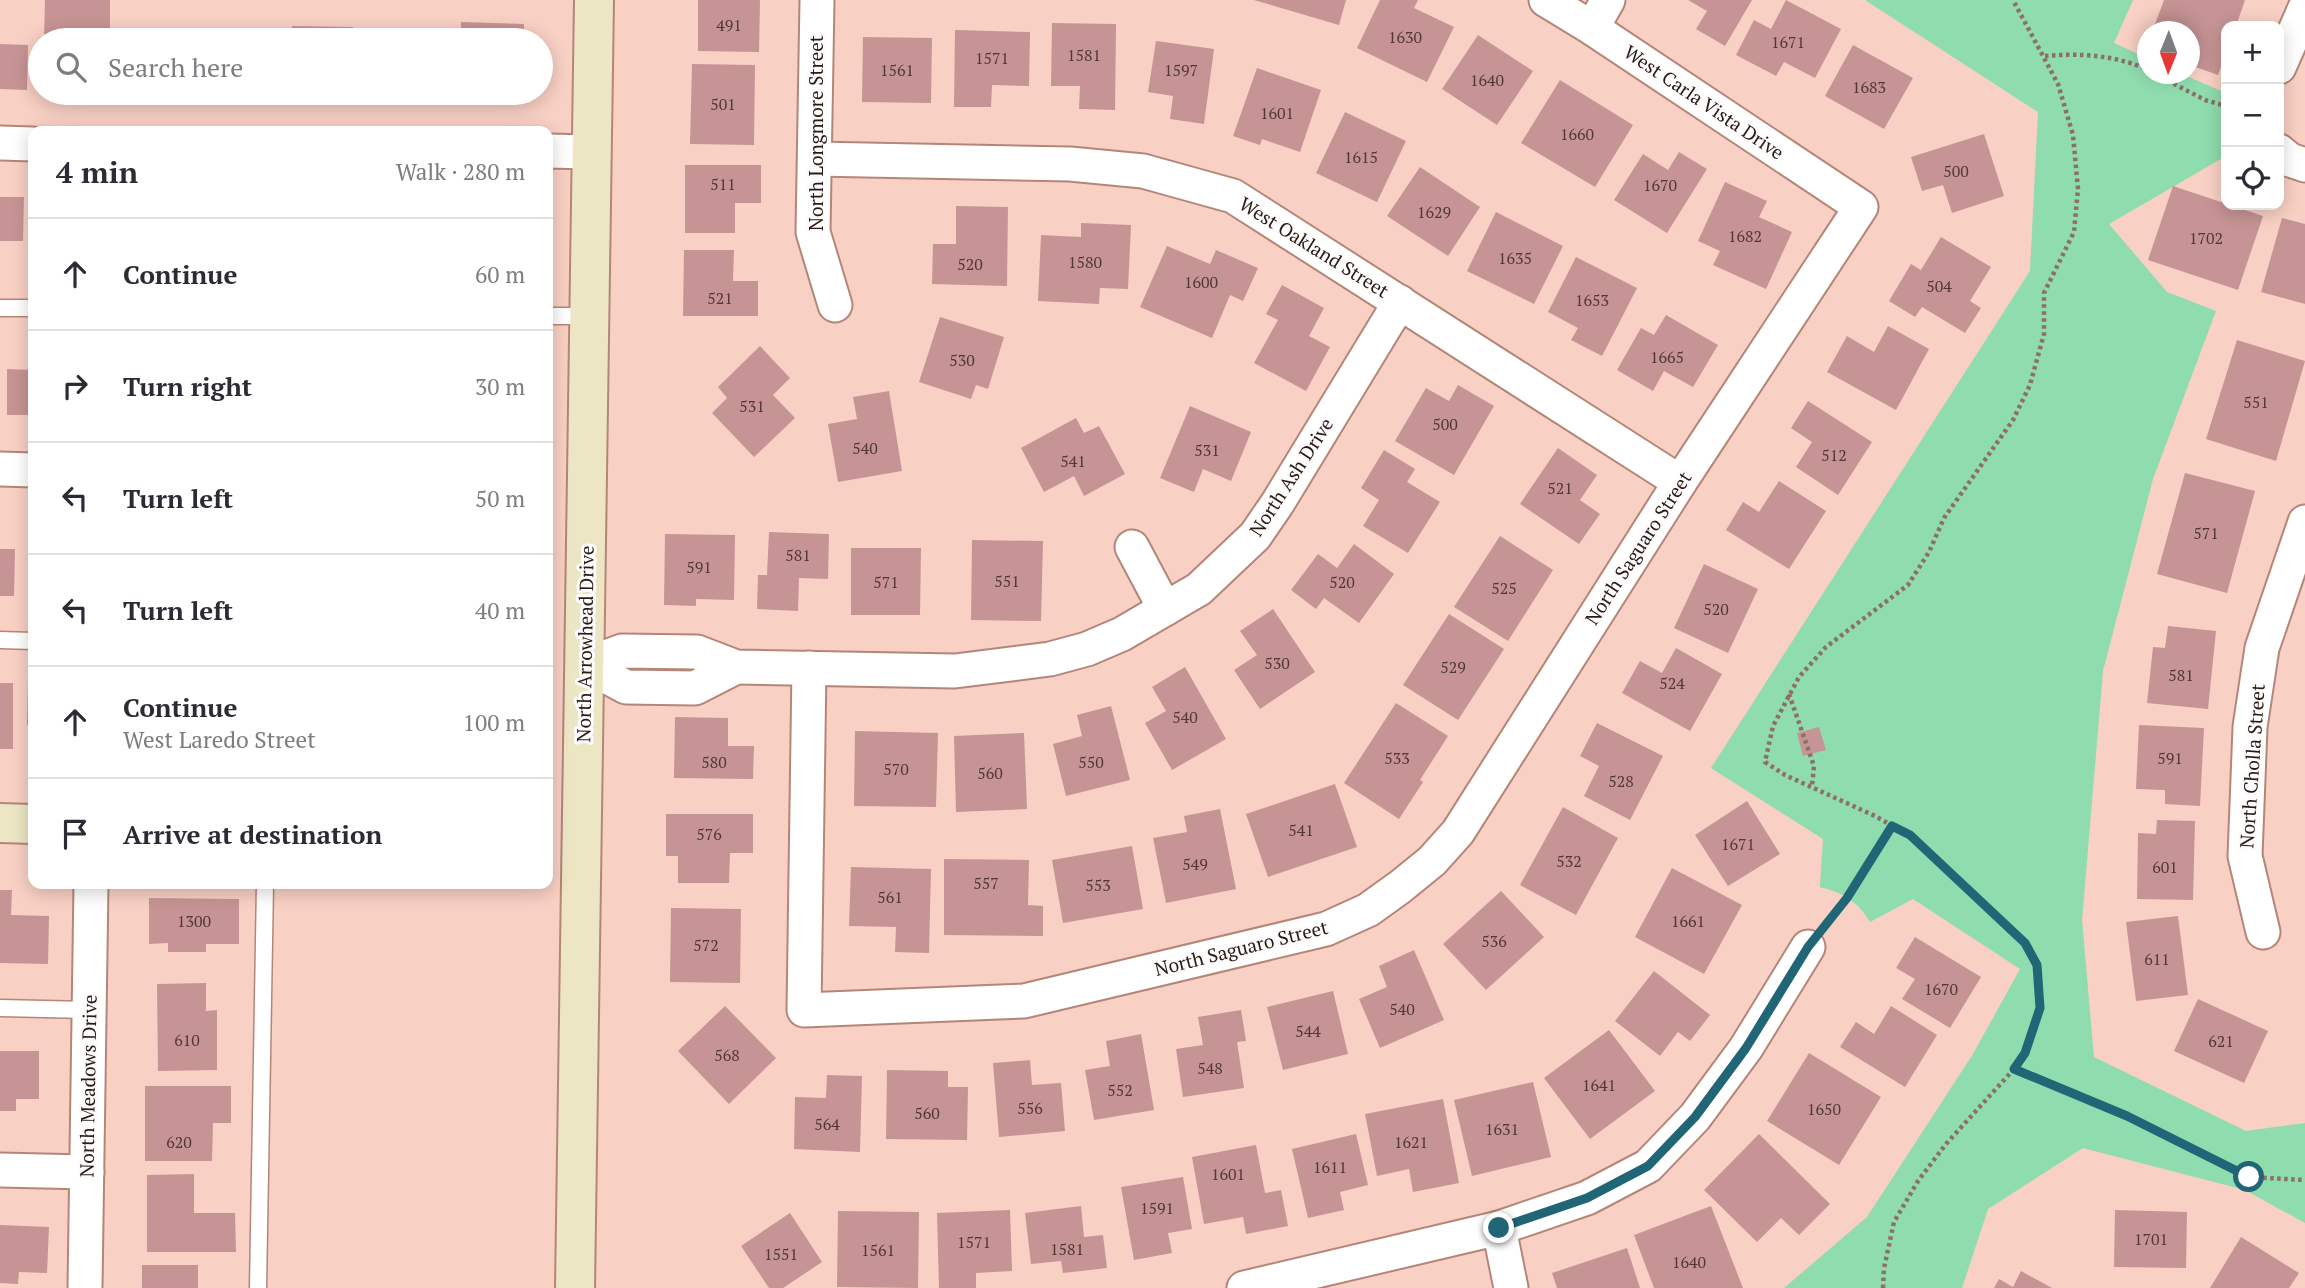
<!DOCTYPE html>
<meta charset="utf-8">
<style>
:root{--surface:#fff;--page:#f2f2f3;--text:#2b2b33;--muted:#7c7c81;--line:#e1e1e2}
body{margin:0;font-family:"PT Serif",serif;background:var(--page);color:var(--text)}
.controls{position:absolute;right:21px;top:21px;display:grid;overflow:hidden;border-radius:14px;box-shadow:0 4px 18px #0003}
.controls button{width:63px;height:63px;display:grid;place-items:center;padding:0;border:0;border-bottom:2px solid var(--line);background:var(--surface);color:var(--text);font:35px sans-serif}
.compass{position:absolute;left:2137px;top:21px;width:63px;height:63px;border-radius:50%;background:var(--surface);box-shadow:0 4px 18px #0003;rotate:181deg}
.stop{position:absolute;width:21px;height:21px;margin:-16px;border:5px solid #206676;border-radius:50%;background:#fff}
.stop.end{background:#206676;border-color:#fff;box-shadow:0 2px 7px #0008}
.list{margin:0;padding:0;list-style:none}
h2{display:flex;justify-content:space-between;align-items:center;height:91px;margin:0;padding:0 28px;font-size:30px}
h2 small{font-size:23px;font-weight:400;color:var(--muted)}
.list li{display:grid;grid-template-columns:46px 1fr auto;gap:21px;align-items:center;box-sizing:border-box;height:112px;padding:0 28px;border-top:2px solid var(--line)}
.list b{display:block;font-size:26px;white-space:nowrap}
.list p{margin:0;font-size:23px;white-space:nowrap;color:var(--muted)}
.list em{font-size:23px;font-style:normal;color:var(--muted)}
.icon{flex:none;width:38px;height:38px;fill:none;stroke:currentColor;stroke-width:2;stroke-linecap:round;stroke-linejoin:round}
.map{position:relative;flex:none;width:2305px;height:1288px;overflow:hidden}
.search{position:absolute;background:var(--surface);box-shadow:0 4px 18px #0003;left:28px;top:28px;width:525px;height:77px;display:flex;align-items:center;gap:18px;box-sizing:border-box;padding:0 24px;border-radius:38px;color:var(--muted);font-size:26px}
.panel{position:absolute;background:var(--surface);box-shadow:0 4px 18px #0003;left:28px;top:126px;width:525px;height:763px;border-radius:14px}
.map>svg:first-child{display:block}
.green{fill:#8fdcae}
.building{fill:#c79495}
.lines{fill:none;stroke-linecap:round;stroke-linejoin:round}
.lane-casing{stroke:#b48678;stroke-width:19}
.street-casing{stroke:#b48678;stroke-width:37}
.secondary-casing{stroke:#b48678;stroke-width:42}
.path{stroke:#8c6f67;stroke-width:4.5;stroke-dasharray:3.5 3.5;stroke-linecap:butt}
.lane{stroke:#fff;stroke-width:16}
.street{stroke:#fff;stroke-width:33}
.secondary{stroke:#ede6c5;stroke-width:38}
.route{stroke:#206676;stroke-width:9}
.labels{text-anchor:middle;stroke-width:6;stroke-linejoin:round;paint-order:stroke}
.number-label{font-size:16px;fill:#523834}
.street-label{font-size:19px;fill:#2b1914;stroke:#fcfcfc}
</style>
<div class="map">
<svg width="2305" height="1288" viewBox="0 0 2305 1288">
<rect width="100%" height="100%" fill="#f9d0c4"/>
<path class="green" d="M1865,0h268l-19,43 33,15 1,16h34l44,19v63l-117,68 58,68 49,19 -63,168 -50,192 -21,249 12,137 152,74 59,-8v100l-60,-33 -162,-42 -95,61 -26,79h-178l83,-71 106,-163 47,-85 -107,-70 -43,23c-12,-21 -27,-29 -50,-35l3,-48 -112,-71 319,-497 8,-159z"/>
<g class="building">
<path d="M45,0h65v40h-66z"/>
<path d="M698,0h62l-1,52 -61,-1z"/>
<path d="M1254,0h92l-7,25z"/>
<path d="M1380,0h38l-4,8 40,19 -27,55 -70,-34z"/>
<path d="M1688,0h64l-27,46 -29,-17 11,-18z"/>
<path d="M1786,0l55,29 -26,49 -31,-16 -8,14 -40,-21 18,-35 17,9z"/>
<path d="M2164,0h81l-9,26h-10v27l-8,22 -28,-10v-33h-38z"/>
<path d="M461,22l63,2v16h-63z"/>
<path d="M1052,23l64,1 -1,86 -36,-1 1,-23h-29z"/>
<path d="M292,26l61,1v13h-61z"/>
<path d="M955,30l75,2 -1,54 -37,-1 -1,22h-37z"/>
<path d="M207,34l69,1v5h-69z"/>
<path d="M1478,35l55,36 -36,54 -55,-36z"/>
<path d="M127,36l64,1v3h-64z"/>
<path d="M863,37l69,1 -1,65 -69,-1z"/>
<path d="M1156,41l58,8 -10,75 -34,-5 3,-23 -25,-4z"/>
<path d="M0,44l28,1 -1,45 -27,-1z"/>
<path d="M1853,45l60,33 -29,51 -59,-33z"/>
<path d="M692,64l63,1 -1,80 -64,-1z"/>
<path d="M1257,68l64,22 -21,62 -38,-13 -2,6 -27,-9z"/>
<path d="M1560,80l73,45 -38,62 -74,-44z"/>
<path d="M1345,112l61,29 -29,61 -61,-29z"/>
<path d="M1984,134l20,62 -52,17 -9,-28 -21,6 -11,-34z"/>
<path d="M1679,152l28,17 -40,64 -53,-33 29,-46 25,16z"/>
<path d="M685,165h76v38h-26v30h-50z"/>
<path d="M1420,167l60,40 -32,49 -61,-40z"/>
<path d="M1725,182l42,19 -8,16 33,15 -26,57 -53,-24 7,-14 -22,-10z"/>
<path d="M2173,186l90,30 -25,74 -90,-30z"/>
<path d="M0,197h24l-1,44h-23z"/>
<path d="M956,206l52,1 -1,79 -75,-2 1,-40h23z"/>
<path d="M1496,212l67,34 -29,58 -67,-33z"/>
<path d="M2282,218l23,6v80l-44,-12z"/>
<path d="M1081,223l50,2 -3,64 -28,-1 -1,16 -61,-3 3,-66 40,2z"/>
<path d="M1941,237l50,30 -21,34 11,7 -16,25 -43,-26 -7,10 -26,-16 22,-37 10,6z"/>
<path d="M1167,246l43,18 6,-14 42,18 -15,33 -13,-6 -18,43 -72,-31z"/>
<path d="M684,250h50l-1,31h25v35h-75z"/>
<path d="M1576,257l61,31 -35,68 -31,-16 7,-12 -30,-16z"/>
<path d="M1282,285l42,23 -15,28 21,11 -24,44 -52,-28 24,-43 -12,-6z"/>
<path d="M1666,315l52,30 -25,42 -29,-16 -11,20 -36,-21 24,-42 13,7z"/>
<path d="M940,317l64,20 -16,52 -12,-4 -5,14 -52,-17z"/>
<path d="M1888,326l41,23 -33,61 -69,-38 20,-36 27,16z"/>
<path d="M2237,340l68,21 -29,100 -70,-22z"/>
<path d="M760,346l30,32 -17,17 22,23 -41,39 -42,-44 15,-15 -9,-11z"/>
<path d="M7,369l26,1v45h-26z"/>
<path d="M1458,385l36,21 -40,69 -59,-34 31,-53 23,13z"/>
<path d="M889,391l13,80 -64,11 -10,-58 29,-5 -4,-22z"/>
<path d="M1808,401l64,41 -34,53 -42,-28 16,-25 -21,-14z"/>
<path d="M1190,406l61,26 -20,49 -28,-12 -9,23 -34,-14z"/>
<path d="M1076,418l8,15 15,-7 26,48 -41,22 -10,-20 -30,16 -23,-44z"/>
<path d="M1558,448l39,27 -17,25 20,14 -21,30 -59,-40z"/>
<path d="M1384,450l31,19 -8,13 33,20 -32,51 -45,-27 16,-26 -18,-12z"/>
<path d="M2185,473l70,18 -28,102 -70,-19z"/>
<path d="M1779,481l47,30 -37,58 -63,-39 17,-28 16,10z"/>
<path d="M769,532l60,2 -1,45 -29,-1 -1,33 -41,-2 1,-34h9z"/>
<path d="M665,534l70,1 -1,65 -38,-1v7l-32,-1z"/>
<path d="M1500,536l53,34 -45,71 -54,-34z"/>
<path d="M972,540l71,1 -2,80 -70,-1z"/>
<path d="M1354,544l40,30 -35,49 -35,-25 -8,11 -25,-19 27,-36 19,14z"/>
<path d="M851,548h70l-1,67h-69z"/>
<path d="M0,549h15l-1,47h-14z"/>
<path d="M30,549h3v48h-4z"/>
<path d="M1704,564l54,25 -30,64 -54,-25z"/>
<path d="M1273,609l42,63 -55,37 -26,-39 23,-15 -17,-24z"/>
<path d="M1449,614l55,35 -46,71 -55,-35z"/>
<path d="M2168,626l48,5 -8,78 -61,-6 6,-56 12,1z"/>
<path d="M1676,648l46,26 -32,57 -68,-38 18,-32 22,12z"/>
<path d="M1185,667l41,72 -54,31 -27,-47 21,-12 -14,-24z"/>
<path d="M28,680h5v45h-6z"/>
<rect x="0" y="683" width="13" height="66"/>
<path d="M1396,703l52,33 -28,44 3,2 -24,37 -55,-36z"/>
<path d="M1111,706l19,74 -64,16 -13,-52 29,-8 -5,-21z"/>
<path d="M675,717l53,1v28h26l-1,33 -79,-1z"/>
<path d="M1597,723l66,33 -33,64 -46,-24 15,-30 -19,-10z"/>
<path d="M2139,725l65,3 -4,78 -35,-2v-14l-29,-1z"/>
<path d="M1819,727l7,23 -23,6 -6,-23z"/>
<path d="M855,731l83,2 -2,74 -82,-1z"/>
<path d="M1024,733l3,76 -71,3 -2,-76z"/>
<path d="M1335,784l22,63 -89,30 -22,-63z"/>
<path d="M1747,801l33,53 -52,32 -33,-51z"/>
<path d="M1563,807l55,31 -42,77 -56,-30z"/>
<path d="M1220,809l16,80 -70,14 -13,-65 34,-6 -3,-16z"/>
<path d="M666,814h87v39h-23l-1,30h-51v-27h-12z"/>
<path d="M2157,820l38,1 -2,79 -56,-1 1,-66 18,1z"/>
<path d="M1132,846l11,63 -80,14 -11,-63z"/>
<path d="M944,859l85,1 -1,45 15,1v30l-99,-1z"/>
<path d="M851,867l80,2 -2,84 -34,-1 1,-25 -47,-1z"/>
<path d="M1672,868l70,37 -38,69 -69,-37z"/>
<path d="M0,890h12l-1,25 38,1 -1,48 -48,-1z"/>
<path d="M1501,891l43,46 -58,53 -43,-46z"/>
<path d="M149,898l90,1v45h-33v8h-38v-9l-19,1z"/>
<path d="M671,908l70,1 -1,74 -70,-1z"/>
<path d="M2178,916l10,79 -52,6 -10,-79z"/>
<path d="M1915,937l66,40 -31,51 -48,-29 13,-20 -19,-11z"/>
<path d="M1414,950l30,70 -64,28 -21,-49 28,-12 -8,-21z"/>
<path d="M1654,971l56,44 -20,26 -12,-9 -18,24 -45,-35z"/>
<path d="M206,983v28l11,-1v60l-59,1 -1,-87z"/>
<path d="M1333,991l15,63 -65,16 -16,-63z"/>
<path d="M2198,999l70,32 -24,52 -70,-32z"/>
<path d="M725,1006l51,52 -47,46 -51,-53z"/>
<path d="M1891,1006l46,29 -32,52 -65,-40 16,-25 18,12z"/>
<path d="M1241,1010l5,31 -9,1 7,46 -61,9 -7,-48 27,-4 -5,-28z"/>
<path d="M1609,1030l46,61 -65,48 -46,-61z"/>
<path d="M1141,1034l13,76 -60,10 -9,-50 25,-4 -4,-25z"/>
<path d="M0,1051h39v48h-23v12h-16z"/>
<path d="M1809,1053l72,44 -42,68 -72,-44z"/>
<path d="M1030,1060l2,25 29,-2 4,48 -66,6 -6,-74z"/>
<path d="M887,1070l61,1v16h20l-1,53 -81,-1z"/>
<path d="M827,1075l35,1 -2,76 -66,-3 1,-52 31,1z"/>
<path d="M1533,1082l18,75 -79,19 -18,-76z"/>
<path d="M145,1086h86v37h-18l-1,38h-67z"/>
<path d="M1443,1099l16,84 -46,9 -4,-23 -32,7 -12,-62z"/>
<path d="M1356,1134l12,51 -28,7 4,18 -36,8 -16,-69z"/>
<path d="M1759,1134l71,70 -31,31 -18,-17 -24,24 -53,-52z"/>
<path d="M1256,1145l9,48 16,-3 7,36 -42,8 -3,-17 -39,7 -12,-67z"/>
<path d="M194,1174v39h41l1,39h-89v-77z"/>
<path d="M1183,1177l9,52 -24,4 4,20 -38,7 -13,-73z"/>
<path d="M1081,1206l3,31 19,-2 4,33 -44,5 -2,-12 -30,3 -6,-51z"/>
<path d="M1711,1206l32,82h-89l-20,-53z"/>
<path d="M1010,1210l2,61 -36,2v15h-37l-2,-75z"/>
<path d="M2115,1210l72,2 -1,56 -72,-1z"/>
<path d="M838,1211l81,1 -1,76 -81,-1z"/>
<path d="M790,1213l32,49 -39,26h-14l-28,-42z"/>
<path d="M0,1225l49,2 -2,46 -28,-1 -1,12 -18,-1z"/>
<path d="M2241,1237l58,36 -10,15h-79z"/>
<path d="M1627,1248l13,40h-83l-5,-15z"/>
<rect x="142" y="1265" width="56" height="23"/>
<path d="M2021,1271l31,17h-58l5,-9 14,8z"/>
</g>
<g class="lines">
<defs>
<g id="lane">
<path d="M0,308h33"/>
<path d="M548,316h42"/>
<path d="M0,640l33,1"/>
<path d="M0,1008l88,2"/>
<path d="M258,1288l7,-404"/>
</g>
<g id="street">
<path d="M817,0l-4,232 22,73"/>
<path d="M1592,28l16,-28"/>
<path d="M2279,67l26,-59"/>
<path d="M0,143l33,1"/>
<path d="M548,151l43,1"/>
<path d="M2279,151l11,9 15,5"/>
<path d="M815,159l255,5 73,7 90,25 447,286"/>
<path d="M0,469l33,1"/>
<path d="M1132,547l33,62"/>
<path d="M585,665l37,-14 75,1 39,15 219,4 95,-12 37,-10 35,-15 77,-45 56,-53 22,-32 123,-202"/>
<path d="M585,665l41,22 69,1 41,-21"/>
<path d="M809,668l-5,342 220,-9 302,-72 42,-19 32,-23 32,-26 26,-29 222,-350 181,-275 -269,-179 -46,-28"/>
<path d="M2263,932l-18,-76 5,-129 12,-79 43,-126"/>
<path d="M0,1170l87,2"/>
<path d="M1499,1228l12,60"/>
<path d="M85,1288l6,-404"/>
<path d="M1244,1288l255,-60 88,-30 61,-32 47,-49 51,-69 62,-101"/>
</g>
<g id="secondary">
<path d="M0,823l33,1"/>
<path d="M575,1288l19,-1288"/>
</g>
</defs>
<use href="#lane" class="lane-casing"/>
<use href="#street" class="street-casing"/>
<use href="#secondary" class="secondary-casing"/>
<g class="path">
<path d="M2045,56c35,-3 71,-1 103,14"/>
<path d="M2155,74l50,26 21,6"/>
<path d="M1789,694l25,72 -2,20"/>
<path d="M1827,924l20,-26 45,-72"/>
<path d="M2014,1069l113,47 122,61 56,3"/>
<path d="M1883,1288l1,-20 10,-46 24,-41 28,-37 68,-75 11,-16 15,-45 -3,-43 -12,-22 -115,-107 -35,-20 -90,-41 -20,-13 8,-36 26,-49 27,-30 82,-62 21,-33 15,-34 69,-98 17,-35 14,-51v-41l30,-61 4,-43 -5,-54 -15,-51 -45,-84"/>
</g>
<use href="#lane" class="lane"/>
<use href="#street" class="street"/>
<use href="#secondary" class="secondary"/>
</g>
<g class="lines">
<path class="route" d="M1499,1228l88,-30 61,-32 47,-49 51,-69 62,-101 39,-49 45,-72 18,9 115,108 12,22 3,43 -15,45 -11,16 113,47 122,61"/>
</g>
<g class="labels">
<g class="number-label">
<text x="729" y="31">491</text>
<text x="1405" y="43">1630</text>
<text x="1788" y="48">1671</text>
<text x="1084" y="61">1581</text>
<text x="992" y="64">1571</text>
<text x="897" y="76">1561</text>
<text x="1181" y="76">1597</text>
<text x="1487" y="86">1640</text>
<text x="1869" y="93">1683</text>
<text x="723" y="110">501</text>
<text x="1277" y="119">1601</text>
<text x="1577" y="140">1660</text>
<text x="1361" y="163">1615</text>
<text x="1956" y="177">500</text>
<text x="723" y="190">511</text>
<text x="1660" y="191">1670</text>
<text x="1434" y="218">1629</text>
<text x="1745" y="242">1682</text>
<text x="2206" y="244">1702</text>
<text x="1515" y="264">1635</text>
<text x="1085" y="268">1580</text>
<text x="970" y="270">520</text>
<text x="1201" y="288">1600</text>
<text x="1939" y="292">504</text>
<text x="720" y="304">521</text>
<text x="1592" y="306">1653</text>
<text x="1667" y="363">1665</text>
<text x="962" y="366">530</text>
<text x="2256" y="408">551</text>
<text x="752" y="412">531</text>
<text x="1445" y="430">500</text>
<text x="865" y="454">540</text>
<text x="1207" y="456">531</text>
<text x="1834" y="461">512</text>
<text x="1073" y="467">541</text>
<text x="1560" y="494">521</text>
<text x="2206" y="539">571</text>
<text x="798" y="561">581</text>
<text x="699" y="573">591</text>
<text x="1007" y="587">551</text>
<text x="886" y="588">571</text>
<text x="1342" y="588">520</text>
<text x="1504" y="594">525</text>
<text x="1716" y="615">520</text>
<text x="1277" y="669">530</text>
<text x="1453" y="673">529</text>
<text x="2181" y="681">581</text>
<text x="1672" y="689">524</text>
<text x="1185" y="723">540</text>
<text x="1397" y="764">533</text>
<text x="2170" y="764">591</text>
<text x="714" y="768">580</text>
<text x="1091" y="768">550</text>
<text x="896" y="775">570</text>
<text x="990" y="779">560</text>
<text x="1621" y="787">528</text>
<text x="1301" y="836">541</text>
<text x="709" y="840">576</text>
<text x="1738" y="850">1671</text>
<text x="1569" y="867">532</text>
<text x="1195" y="870">549</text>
<text x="2165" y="873">601</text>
<text x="986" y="889">557</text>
<text x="1098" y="891">553</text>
<text x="890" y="903">561</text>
<text x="194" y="927">1300</text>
<text x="1688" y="927">1661</text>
<text x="1494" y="947">536</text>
<text x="706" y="951">572</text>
<text x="2157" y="965">611</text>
<text x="1941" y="995">1670</text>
<text x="1402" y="1015">540</text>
<text x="1308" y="1037">544</text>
<text x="187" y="1046">610</text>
<text x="2221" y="1047">621</text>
<text x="727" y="1061">568</text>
<text x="1210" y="1074">548</text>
<text x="1599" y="1091">1641</text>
<text x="1120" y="1096">552</text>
<text x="1030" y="1114">556</text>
<text x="1824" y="1115">1650</text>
<text x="927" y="1119">560</text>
<text x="827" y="1130">564</text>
<text x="1502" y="1135">1631</text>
<text x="179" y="1148">620</text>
<text x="1411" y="1148">1621</text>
<text x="1330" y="1173">1611</text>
<text x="1228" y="1180">1601</text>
<text x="1157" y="1214">1591</text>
<text x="2151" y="1245">1701</text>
<text x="974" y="1248">1571</text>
<text x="1067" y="1255">1581</text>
<text x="878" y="1256">1561</text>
<text x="781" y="1260">1551</text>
<text x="1689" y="1268">1640</text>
</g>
<g class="street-label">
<text transform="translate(1704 102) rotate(34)" y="7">West Carla Vista Drive</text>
<text transform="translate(816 133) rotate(-90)" y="7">North Longmore Street</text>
<text transform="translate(1314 247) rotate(32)" y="7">West Oakland Street</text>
<text transform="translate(1291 477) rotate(-57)" y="7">North Ash Drive</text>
<text transform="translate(1638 548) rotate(-57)" y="7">North Saguaro Street</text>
<text transform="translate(585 644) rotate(-89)" y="7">North Arrowhead Drive</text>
<text transform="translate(2252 766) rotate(-86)" y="7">North Cholla Street</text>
<text transform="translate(1241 948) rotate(-14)" y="7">North Saguaro Street</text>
<text transform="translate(88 1086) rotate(-89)" y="7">North Meadows Drive</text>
</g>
</g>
</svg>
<div class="controls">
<button>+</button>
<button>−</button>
<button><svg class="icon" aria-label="locate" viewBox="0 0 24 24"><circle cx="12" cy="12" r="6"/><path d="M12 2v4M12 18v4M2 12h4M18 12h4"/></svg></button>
</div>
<svg class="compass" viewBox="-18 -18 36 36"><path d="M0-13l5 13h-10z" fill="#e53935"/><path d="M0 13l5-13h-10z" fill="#7c7c81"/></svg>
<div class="stop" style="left:2249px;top:1177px"></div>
<div class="stop end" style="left:1499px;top:1228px"></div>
<div class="search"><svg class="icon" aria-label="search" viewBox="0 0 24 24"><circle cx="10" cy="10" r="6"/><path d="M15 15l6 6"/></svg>Search here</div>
<section class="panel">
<h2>4 min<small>Walk · 280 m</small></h2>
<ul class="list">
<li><svg class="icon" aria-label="ahead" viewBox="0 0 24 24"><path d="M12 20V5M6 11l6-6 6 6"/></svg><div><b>Continue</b></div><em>60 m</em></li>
<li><svg class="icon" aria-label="right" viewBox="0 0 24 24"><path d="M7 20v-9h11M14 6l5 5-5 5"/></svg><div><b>Turn right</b></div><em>30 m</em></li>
<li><svg class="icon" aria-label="left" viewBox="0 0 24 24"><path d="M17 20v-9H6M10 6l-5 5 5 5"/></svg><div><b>Turn left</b></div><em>50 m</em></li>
<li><svg class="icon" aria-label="left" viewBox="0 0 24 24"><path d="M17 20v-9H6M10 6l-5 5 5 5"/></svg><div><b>Turn left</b></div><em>40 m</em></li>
<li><svg class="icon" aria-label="ahead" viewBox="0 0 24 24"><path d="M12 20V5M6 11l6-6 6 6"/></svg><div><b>Continue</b><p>West Laredo Street</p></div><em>100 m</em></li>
<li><svg class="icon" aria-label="arrive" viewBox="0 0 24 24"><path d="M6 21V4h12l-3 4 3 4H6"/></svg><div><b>Arrive at destination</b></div></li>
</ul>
</section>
</div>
